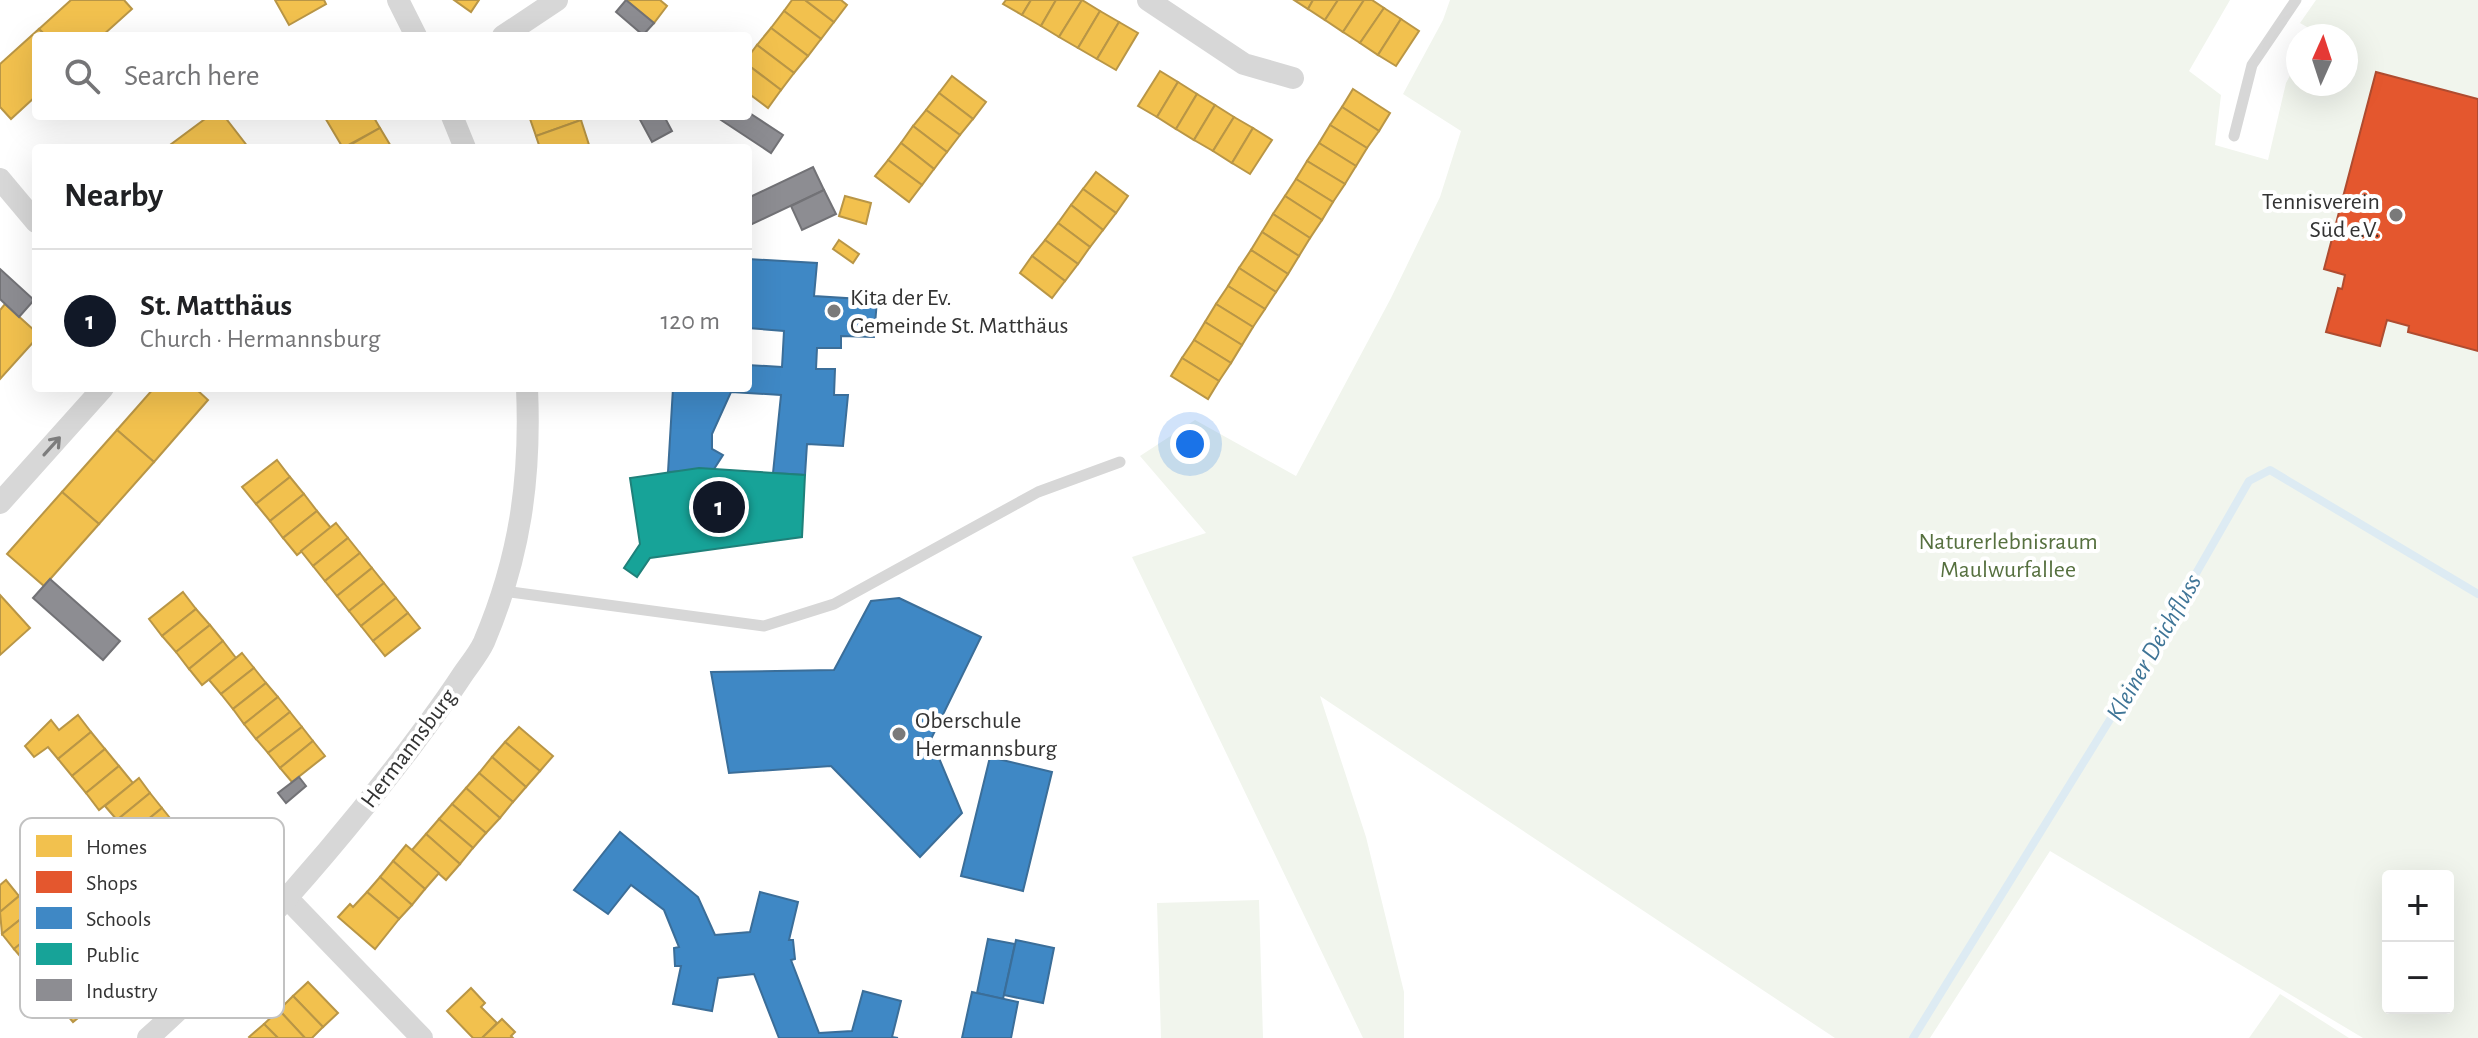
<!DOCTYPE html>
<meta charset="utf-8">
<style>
:root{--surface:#fff;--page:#f6f6f6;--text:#202124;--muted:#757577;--line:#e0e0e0;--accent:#111827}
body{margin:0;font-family:"Alegreya Sans",sans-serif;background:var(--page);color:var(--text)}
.controls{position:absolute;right:24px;bottom:24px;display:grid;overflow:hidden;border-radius:8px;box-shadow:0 8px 32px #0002}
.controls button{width:72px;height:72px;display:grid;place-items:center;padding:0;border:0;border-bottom:2px solid var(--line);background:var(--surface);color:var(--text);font:40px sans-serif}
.compass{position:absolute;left:2286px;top:24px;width:72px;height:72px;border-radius:50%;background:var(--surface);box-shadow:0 8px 32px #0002;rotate:3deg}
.you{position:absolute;left:1190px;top:444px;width:28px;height:28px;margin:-20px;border:6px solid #fff;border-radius:50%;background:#1a73e8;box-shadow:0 0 0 12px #1a73e833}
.badge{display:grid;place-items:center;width:52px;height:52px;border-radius:50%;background:var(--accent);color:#fff;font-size:26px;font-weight:700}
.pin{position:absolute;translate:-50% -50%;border:4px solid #fff;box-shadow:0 2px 8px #0006}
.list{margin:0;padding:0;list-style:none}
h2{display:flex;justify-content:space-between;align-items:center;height:104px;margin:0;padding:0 32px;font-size:34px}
h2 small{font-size:26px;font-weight:400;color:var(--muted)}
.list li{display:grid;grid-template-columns:52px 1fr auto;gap:24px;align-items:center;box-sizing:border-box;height:144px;padding:0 32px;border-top:2px solid var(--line)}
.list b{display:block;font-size:30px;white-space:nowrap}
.list p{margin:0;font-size:26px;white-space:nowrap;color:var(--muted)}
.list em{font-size:26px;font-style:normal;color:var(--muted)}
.icon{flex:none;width:44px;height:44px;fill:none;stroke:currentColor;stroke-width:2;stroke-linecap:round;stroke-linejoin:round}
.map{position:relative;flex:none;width:2478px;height:1038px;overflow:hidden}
.search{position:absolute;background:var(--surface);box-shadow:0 8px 32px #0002;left:32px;top:32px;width:720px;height:88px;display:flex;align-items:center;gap:20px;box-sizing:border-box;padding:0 28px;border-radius:8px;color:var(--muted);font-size:30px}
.panel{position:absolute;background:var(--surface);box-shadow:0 8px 32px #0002;left:32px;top:144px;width:720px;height:248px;border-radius:8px}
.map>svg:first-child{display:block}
.green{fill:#f1f5ed;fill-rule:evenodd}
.homes{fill:#f2c14e;stroke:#b99646;stroke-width:2}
.shops{fill:#e4572e;stroke:#af4c30;stroke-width:2}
.schools{fill:#3f88c5;stroke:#3b6e99;stroke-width:2}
.public{fill:#17a398;stroke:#1f817a;stroke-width:2}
.industry{fill:#8d8d92;stroke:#727276;stroke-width:2}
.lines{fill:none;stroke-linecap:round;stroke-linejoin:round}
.stream{stroke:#ddebf3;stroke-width:8}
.service{stroke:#d7d7d7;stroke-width:11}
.minor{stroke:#d7d7d7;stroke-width:22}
.oneway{stroke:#7d7d7d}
.poi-dot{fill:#7a7a7a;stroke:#fff;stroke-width:3}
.labels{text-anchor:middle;stroke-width:8;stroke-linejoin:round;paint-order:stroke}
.poi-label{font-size:24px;fill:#333;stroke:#fff;text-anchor:start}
.park-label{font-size:24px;fill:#56703f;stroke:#fff}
.street-label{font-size:24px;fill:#333;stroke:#fff}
.water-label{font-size:26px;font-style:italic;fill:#3f7597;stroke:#fff}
.key{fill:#fff;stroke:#c2c2c2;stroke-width:2}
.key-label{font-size:22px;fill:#333}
</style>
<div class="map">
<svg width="2478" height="1038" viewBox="0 0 2478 1038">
<rect width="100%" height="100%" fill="#fff"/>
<g class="green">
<path d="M1450,0h780l-41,71 32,24 -6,50 53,15 18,-77 12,-22v23h48v-48h-35l3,-5 -14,-8 16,-23h162v1038h-115l-313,-187 -120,187h-95l-515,-342 46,141 38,155v46h-41l-231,-481 74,-24 -66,-77 55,-36 101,56 95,-178 49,-101 21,-66 -58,-37 40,-74zM2388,876h60v132h-60z"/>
<path d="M1259,900l4,138h-102l-4,-135z"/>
<path d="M2280,994l69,44h-100z"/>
</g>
<g class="homes">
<path d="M71,0h53l8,9 -30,27h-56l-7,-7z"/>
<path d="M275,0h49l2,4 -37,21z"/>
<path d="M454,0h25l-8,12z"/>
<path d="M626,0h34l7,6 -13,17z"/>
<path d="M792,0h13l29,22 -13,17 -37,-28z"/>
<path d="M805,0h36l6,5 -13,17z"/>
<path d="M1006,0h25l-9,15 -19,-11z"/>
<path d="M1031,0h25l-15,26 -19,-11z"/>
<path d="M1056,0h26l-23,37 -18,-11z"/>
<path d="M1082,0l18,11 -22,37 -19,-11z"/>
<path d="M1294,0h19l-5,9z"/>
<path d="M1313,0h25l-13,20 -17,-11z"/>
<path d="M1338,0h26l-21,32 -18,-12z"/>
<path d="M1364,0h8l12,8 -24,35 -17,-11z"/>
<path d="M1384,8l17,11 -23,36 -18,-12z"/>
<path d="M784,11l37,28 -13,17 -37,-28z"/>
<path d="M1100,11l19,11 -22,37 -19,-11z"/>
<path d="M1401,19l18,12 -23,35 -18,-11z"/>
<path d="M1119,22l19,11 -22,37 -19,-11z"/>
<path d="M771,28l37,28 -14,17 -37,-28z"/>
<path d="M39,29l7,7h-10v60l-25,23 -11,-12v-43z"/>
<path d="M757,45l37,28 -13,17 -33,-25v-8z"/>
<path d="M748,65l33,25 -13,18 -20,-15z"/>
<path d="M1160,71l18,11 -21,35 -19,-11z"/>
<path d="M952,76l34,26 -13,17 -34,-26z"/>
<path d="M1178,82l19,12 -21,35 -19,-12z"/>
<path d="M1353,89l37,24 -11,18 -37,-24z"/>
<path d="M939,93l34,26 -13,16 -34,-25z"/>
<path d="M1197,94l18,11 -21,35 -18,-11z"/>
<path d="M1215,105l19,12 -21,34 -19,-11z"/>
<path d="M1342,107l37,24 -12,17 -37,-23z"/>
<path d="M926,110l34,25 -13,17 -34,-26z"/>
<path d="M209,116h15l24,31 -82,1z"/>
<path d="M324,116h49l7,12 -37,20z"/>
<path d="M529,116h50l2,4 -45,16z"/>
<path d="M1234,117l19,11 -21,35 -19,-12z"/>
<path d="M581,120l9,28h-50l-4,-12z"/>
<path d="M1330,125l37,23 -11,18 -37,-23z"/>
<path d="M913,126l34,26 -13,17 -33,-26z"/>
<path d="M380,128l12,20h-47z"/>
<path d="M1253,128l19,12 -22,34 -18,-11z"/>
<path d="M901,143l33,26 -12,16 -34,-25z"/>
<path d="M1319,143l37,23 -11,18 -38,-23z"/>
<path d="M888,160l34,25 -13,17 -34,-26z"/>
<path d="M1307,161l38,23 -12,18 -37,-23z"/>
<path d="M1096,172l32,24 -12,17 -33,-24z"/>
<path d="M1296,179l37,23 -11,18 -37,-24z"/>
<path d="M1083,189l33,24 -13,17 -32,-25z"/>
<path d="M845,196l26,7 -5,21 -27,-8z"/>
<path d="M1285,196l37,24 -12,18 -37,-24z"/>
<path d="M1071,205l32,25 -13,17 -32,-24z"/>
<path d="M1273,214l37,24 -11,18 -37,-24z"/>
<path d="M1058,223l32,24 -12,17 -33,-24z"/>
<path d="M1262,232l37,24 -11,18 -37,-24z"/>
<path d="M839,240l20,14 -6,9 -20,-14z"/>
<path d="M1045,240l33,24 -13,17 -33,-25z"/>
<path d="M1251,250l37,24 -12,18 -37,-24z"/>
<path d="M1032,256l33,25 -13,17 -32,-25z"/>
<path d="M1239,268l37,24 -11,17 -37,-23z"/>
<path d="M1228,286l37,23 -12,18 -37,-23z"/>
<path d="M5,304l31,28v7l-36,40v-69z"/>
<path d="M1216,304l37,23 -11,18 -37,-23z"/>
<path d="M1205,322l37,23 -11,18 -37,-23z"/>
<path d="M1194,340l37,23 -12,18 -37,-23z"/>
<path d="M1182,358l37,23 -11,18 -37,-23z"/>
<path d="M154,388h41l13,12 -54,62 -37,-32z"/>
<path d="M117,430l37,32 -55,62 -37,-32z"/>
<path d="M277,460l13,17 -34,27 -14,-17z"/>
<path d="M290,477l14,17 -34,27 -14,-17z"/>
<path d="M62,492l37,32 -55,62 -37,-32z"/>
<path d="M304,494l13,17 -34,27 -13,-17z"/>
<path d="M317,511l14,17 -34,27 -14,-17z"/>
<path d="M336,523l12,15 -35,28 -12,-15z"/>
<path d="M348,538l12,15 -35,28 -12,-15z"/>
<path d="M360,553l12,15 -35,28 -12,-15z"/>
<path d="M372,568l12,15 -35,28 -12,-15z"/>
<path d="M384,583l12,15 -35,28 -12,-15z"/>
<path d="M183,592l13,17 -34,27 -13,-17z"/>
<path d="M0,595l30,33 -30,27z"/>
<path d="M396,598l12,15 -35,28 -12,-15z"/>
<path d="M196,609l14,16 -34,27 -14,-16z"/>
<path d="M408,613l12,15 -35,28 -12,-15z"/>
<path d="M210,625l13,16 -34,28 -13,-17z"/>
<path d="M223,641l13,17 -34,27 -13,-16z"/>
<path d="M242,653l12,15 -33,26 -12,-14z"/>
<path d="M254,668l12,15 -33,26 -12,-15z"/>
<path d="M266,683l12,14 -34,27 -11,-15z"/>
<path d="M278,697l12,15 -34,27 -12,-15z"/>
<path d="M290,712l12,15 -34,26 -12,-14z"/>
<path d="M78,715l13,17 -33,27 -10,-12 -14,10 -9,-11 26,-26 8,10z"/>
<path d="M302,727l11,14 -33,27 -12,-15z"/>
<path d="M519,727l34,29 -13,15 -35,-29z"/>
<path d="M91,732l14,17 -33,27 -14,-17z"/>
<path d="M313,741l12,15 -33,26 -12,-14z"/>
<path d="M505,742l35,29 -14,16 -34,-30z"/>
<path d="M105,749l14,17 -33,27 -14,-17z"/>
<path d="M492,757l34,30 -13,15 -34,-29z"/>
<path d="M119,766l14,17 -34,27 -13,-17z"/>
<path d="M479,773l34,29 -13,16 -34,-30z"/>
<path d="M139,778l11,15 -33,27 -12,-14z"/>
<path d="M466,788l34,30 -14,15 -34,-29z"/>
<path d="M150,793l12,15 -33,27 -12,-15z"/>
<path d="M452,804l34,29 -13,15 -34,-29z"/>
<path d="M162,808l12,15 -33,27 -12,-15z"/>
<path d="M439,819l34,29 -13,16 -34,-30z"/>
<path d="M426,834l34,30 -14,16 -34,-30z"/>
<path d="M406,845l33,28 -14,16 -32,-28z"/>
<path d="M393,861l32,28 -13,16 -32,-28z"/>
<path d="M380,877l32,28 -13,14 -32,-27z"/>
<path d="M6,880l13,16 -19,16v-27z"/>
<path d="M24,892l12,15 -34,27 -2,-22z"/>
<path d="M367,892l32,27 -24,30 -37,-32 12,-13 3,3z"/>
<path d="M36,907l12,14 -34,28 -12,-15z"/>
<path d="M48,921l12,15 -34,27 -12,-14z"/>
<path d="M96,980l12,14 -35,28 -12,-14z"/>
<path d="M308,982l30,31 -15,14 -30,-31z"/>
<path d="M471,988l14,15 -4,4 16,16 -15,15h-9l-26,-27z"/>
<path d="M293,996l30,31 -11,11h-7l-26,-28z"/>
<path d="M279,1010l26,28h-27l-14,-14z"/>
<path d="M502,1019l13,13 -4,4 2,2h-31z"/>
<path d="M264,1024l14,14h-28l-1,-1z"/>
</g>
<path class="shops" d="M2376,72l102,27v252l-70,-19 1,-6 -22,-6 -7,26 -54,-14 12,-44 4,1 3,-14 -21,-6z"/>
<g class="schools">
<path d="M748,259l69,4 -3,33 63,4 -3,37 -33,-1v12h-24l-1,21h19l-1,26h14l-5,51 -36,-2 -2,31 -32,-2 8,-78 -50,-3 -19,42v15l11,6 -9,14 -46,3 5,-84h75v-23l34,2 2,-36 -36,-3z"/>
<path d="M899,598l82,39 -50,102 31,74 -42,44 -89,-91 -102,7 -18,-101 123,-2 37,-69z"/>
<path d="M990,757l62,15 -29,119 -62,-15z"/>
<path d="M620,832l78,65 17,38 35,-3 10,-40 38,10 -9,38h4l2,19 -4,1 28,73 33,-2 11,-40 38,10 -9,36 6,1h-119l-25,-64 -36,4 -6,33 -39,-7 8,-38h-6l-1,-18 5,-1 -15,-37 -33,-25 -23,29 -34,-24z"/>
<path d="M988,939l27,5 -12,55 -26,-6z"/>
<path d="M1016,940l38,8 -11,55 -39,-8z"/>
<path d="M972,992l46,10 -7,36h-49z"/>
</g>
<path class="public" d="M699,468l106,7 -3,62 -152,21 -13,19 -13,-9 16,-24 -10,-66z"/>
<g class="industry">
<path d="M626,0l28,23 -11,12 -27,-23z"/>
<path d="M748,112l35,23 -12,18 -56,-37h33z"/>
<path d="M638,116h26l8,15 -20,11z"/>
<path d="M813,167l11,23 -76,36v-28z"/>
<path d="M824,190l12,24 -34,16 -11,-24z"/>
<path d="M0,269l34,31 -15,17 -19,-18z"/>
<path d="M50,579l70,62 -17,19 -70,-62z"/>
<path d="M299,777l7,9 -20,17 -8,-10z"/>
</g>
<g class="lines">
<path class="stream" d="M1913,1038l227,-367 109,-190 21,-11 208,124"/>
<g class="service">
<path d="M2234,136l18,-71 44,-65"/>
<path d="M503,591l261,35 70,-22 204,-112 82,-30"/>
</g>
<g class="minor">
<path d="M398,0l18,36"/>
<path d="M1148,0l96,64 49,14"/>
<path d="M503,36l54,-36"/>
<path d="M452,116l13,32"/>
<path d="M0,179l36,43"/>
<path d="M0,503l103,-115"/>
<path d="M287,898l135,140"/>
<path d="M148,1038c96,-86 181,-184 260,-287 18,-24 36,-48 53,-74 7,-11 17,-22 23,-35 36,-85 47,-163 43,-254"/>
</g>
</g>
<defs><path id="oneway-shaft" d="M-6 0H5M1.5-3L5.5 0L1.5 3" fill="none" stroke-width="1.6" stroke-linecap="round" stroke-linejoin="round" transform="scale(2)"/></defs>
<use class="oneway" href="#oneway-shaft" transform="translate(52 446) rotate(-48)"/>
<g class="poi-dot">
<circle cx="2396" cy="215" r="8"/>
<circle cx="834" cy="311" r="8"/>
<circle cx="899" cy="734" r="8"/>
</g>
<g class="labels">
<g class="poi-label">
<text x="2380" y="209" text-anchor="end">Tennisverein<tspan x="2380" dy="28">Süd e.V.</tspan></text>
<text x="850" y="305">Kita der Ev.<tspan x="850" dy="28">Gemeinde St. Matthäus</tspan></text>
<text x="915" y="728">Oberschule<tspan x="915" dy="28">Hermannsburg</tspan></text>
</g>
<g class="park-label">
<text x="2008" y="549">Naturerlebnisraum<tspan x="2008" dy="28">Maulwurfallee</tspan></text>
</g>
<g class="street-label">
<text transform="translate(408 748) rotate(-53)" y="8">Hermannsburg</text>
</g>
<g class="water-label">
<text transform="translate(2153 647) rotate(-60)" y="9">Kleiner Deichfluss</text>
</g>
</g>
<rect x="20" y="818" width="264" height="200" rx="12" class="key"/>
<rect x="36" y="835" width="36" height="22" fill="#f2c14e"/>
<rect x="36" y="871" width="36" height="22" fill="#e4572e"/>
<rect x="36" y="907" width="36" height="22" fill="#3f88c5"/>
<rect x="36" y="943" width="36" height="22" fill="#17a398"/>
<rect x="36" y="979" width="36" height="22" fill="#8d8d92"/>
<g class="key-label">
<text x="86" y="854">Homes</text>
<text x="86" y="890">Shops</text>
<text x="86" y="926">Schools</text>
<text x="86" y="962">Public</text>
<text x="86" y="998">Industry</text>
</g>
</svg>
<div class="controls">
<button>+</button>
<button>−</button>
</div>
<svg class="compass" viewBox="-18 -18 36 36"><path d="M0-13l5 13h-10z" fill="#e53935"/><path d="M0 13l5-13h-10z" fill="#757577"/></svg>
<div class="you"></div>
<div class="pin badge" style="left:719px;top:507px">1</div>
<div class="search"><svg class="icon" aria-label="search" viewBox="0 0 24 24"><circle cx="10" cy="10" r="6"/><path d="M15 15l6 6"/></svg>Search here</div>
<section class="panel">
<h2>Nearby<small></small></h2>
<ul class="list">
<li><span class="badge">1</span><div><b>St. Matthäus</b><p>Church · Hermannsburg</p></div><em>120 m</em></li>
</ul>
</section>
</div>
